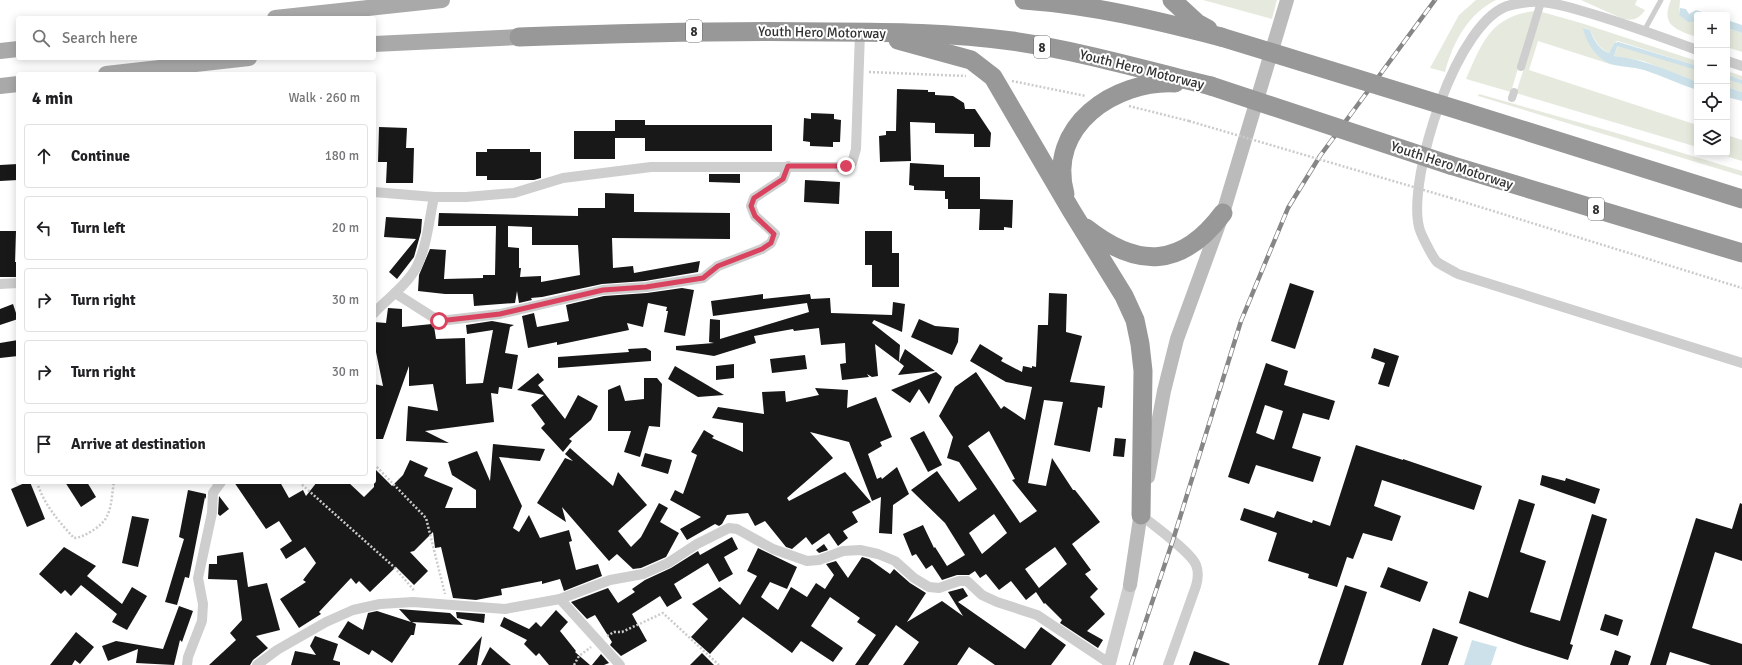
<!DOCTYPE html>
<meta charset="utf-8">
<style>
:root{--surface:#fff;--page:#f6f6f6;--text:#202124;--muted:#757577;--line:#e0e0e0}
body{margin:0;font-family:Signika,sans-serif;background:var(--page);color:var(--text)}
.controls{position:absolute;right:12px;top:12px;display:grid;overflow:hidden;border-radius:4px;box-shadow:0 2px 10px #0003}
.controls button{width:36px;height:36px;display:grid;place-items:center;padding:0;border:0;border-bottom:1px solid var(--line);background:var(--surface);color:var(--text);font:20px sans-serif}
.stop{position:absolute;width:12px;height:12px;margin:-9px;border:3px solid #d9435f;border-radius:50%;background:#fff}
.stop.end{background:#d9435f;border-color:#fff;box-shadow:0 1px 4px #0008}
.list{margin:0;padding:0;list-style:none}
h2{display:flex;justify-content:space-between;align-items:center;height:52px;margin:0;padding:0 16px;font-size:17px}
h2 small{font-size:13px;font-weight:400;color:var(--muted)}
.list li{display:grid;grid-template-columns:26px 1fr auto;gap:12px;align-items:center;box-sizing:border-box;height:64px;margin:0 8px 8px;padding:0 8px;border:1px solid var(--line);border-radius:4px}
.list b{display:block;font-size:15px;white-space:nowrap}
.list em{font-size:13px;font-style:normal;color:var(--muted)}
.icon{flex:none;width:22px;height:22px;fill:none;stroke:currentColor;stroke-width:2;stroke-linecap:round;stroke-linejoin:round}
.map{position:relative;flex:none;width:1742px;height:665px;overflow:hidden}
.search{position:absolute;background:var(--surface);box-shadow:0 2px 10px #0003;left:16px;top:16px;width:360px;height:44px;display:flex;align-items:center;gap:10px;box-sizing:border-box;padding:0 14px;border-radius:4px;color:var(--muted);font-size:15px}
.panel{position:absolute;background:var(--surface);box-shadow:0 2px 10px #0003;left:16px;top:72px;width:360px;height:412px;border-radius:4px}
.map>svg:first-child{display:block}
.green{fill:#e6eade}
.water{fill:#cce1e9}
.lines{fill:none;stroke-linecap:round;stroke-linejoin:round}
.stream{stroke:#cce1e9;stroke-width:4}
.building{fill:#181818;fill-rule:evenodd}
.path{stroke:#cbcbcb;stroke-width:2.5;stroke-dasharray:2 2;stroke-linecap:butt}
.service{stroke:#cecece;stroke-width:5}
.pedestrian{stroke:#cecece;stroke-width:8}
.minor{stroke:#cecece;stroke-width:10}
.tertiary{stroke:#cecece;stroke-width:13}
.secondary{stroke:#bbb;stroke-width:14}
.primary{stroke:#a9a9a9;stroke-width:16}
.motorway{stroke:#989898;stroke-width:19}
.rail-casing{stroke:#868686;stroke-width:4.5}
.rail{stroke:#fff;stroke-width:3;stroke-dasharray:9;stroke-linecap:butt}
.path-bridge{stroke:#cbcbcb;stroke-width:2.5;stroke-dasharray:2 2;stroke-linecap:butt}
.motorway-bridge{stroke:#989898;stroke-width:19}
.route{stroke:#d9435f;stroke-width:5}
.labels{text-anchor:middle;stroke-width:4;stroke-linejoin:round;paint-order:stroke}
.shield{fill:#fff;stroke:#6f6f6f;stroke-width:1}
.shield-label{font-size:13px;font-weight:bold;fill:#313131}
.street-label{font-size:14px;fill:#313131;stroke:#fff}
</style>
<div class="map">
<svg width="1742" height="665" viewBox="0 0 1742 665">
<rect width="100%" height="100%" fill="#fff"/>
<g class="green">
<path d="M1203,0h74l-5,19z"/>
<path d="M1476,0h20c-28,14 -43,42 -51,72l-15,-4 29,-53z"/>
<path d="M1581,0h56l-2,5 10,5c-6,9 -12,11 -22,9z"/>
<path d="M1671,0h9l-1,15 12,5h6v17c-21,-7 -37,-12 -26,-37z"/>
<path d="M1535,11l-24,81 -45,-13c16,-37 25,-63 69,-68z"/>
<path d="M1542,12l39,11 116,38v5l-79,-25 -3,1 -6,11c-11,-5 -14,-13 -19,-23l-6,-2 19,30 10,7 -75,-24 -9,29 168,55v22l-181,-54z"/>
<path d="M1727,28l15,5v19l-15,-5z"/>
<path d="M1618,45l79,24v13l-54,-21 -29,-5z"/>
<path d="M1727,71l15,5v4l-15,-5z"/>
<path d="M1727,79l15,5v8l-15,-5z"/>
<path d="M1479,94l141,40 122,37v5l-264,-80z"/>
<path d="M1727,135l15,5v21l-26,-8h11z"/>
</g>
<g class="water">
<path d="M1680,8l6,1 3,5 7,-4 15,5h-14l-1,7h-8l-9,-7z"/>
<path d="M1727,20l15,5v8l-15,-5z"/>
<path d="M1583,28l7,2c4,10 8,19 19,23l6,-11 3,2 -4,12c29,3 56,15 83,26v8c-18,-6 -35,-14 -53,-20 -10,-3 -20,-3 -30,-5 -16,-4 -28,-22 -31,-37z"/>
<path d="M1727,87l15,5v9l-15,-4z"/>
<path d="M1472,640l25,7 -6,18h-27z"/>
</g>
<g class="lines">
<g class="stream">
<path d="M1618,44l79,24"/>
<path d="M1727,77l15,5"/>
</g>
</g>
<g class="building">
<path d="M897,89l31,1v2h7v3l18,1 11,7 1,6h10l16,24 -1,14h-16v-13l-39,-1v-10l-25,-1 1,39 -31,1 -1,-26 7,-1v-4h10z"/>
<path d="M811,113l23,1v5l7,1 -1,22h-7v5l-23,-1v-4l-7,-1 1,-23 7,1z"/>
<path d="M615,120h30v5h127v26h-127v-13h-30v21h-41v-28h41z"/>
<path d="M379,127l28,1 -1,20h8l-1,35h-27l1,-21h-9z"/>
<path d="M487,149h43v3h11v26l-7,2h-47v-4h-11v-24h11z"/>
<path d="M910,163l34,2v12h36v22l33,1 -1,28 -8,-1v3h-25l1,-21h-32v-10h-3v-8l-31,-1v-4l-5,-1z"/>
<path d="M18,164v16l-18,1v-16z"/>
<path d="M709,174h31v9l-31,-1z"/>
<path d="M805,180l35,2 -1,22 -35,-2z"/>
<path d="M605,193l29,1v18l96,1v26l-118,-1 1,30 20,-2 1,7 66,-12 -2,11 -53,9 -43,3 -60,13 -11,1 1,2 -13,3 -2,-12 -2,12 -41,3 -1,-12h-28l-27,-3 1,-16 11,-26 16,1 -2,29 39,-1v-3h12l1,-49h-58l1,-13 139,3v-8h27zM508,226l24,1v18h46l2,30 -39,7v-6l-21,1 1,-9h-2v-20l-11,-1z"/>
<path d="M386,217l36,2 -1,13 -7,25 -17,22 -8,-7 27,-33 -32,-2z"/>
<path d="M0,231h16l-1,31h3v15h-18z"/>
<path d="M865,231h27v22h7v34h-27v-22h-7z"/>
<path d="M1290,283l24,8 -19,58 -24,-8z"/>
<path d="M682,288l12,2 -9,46 -21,-4 4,-21h-2l1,-4 -19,-4 -5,24 -16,-4 2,7 -72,15v-3l-29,6 -6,-32 12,-3 3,14 32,-6 -3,-16 38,-9 43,-3z"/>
<path d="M1049,293l18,1 -1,38 16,4 -12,46 35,4 -3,22 -4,-1 -8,45 -36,-7 9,-43 -19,-2 -16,83 18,3 6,-28 21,32h2l25,32 -28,22 19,26 -6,4 13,15 -8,8 15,17 -18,17 16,9 -5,8 -38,-25 2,-3 -17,-17 -1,1 -8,-12 -10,8 -15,-19 -12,9 -13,-16 -6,4 -5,-7 -6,4h-12l-15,5 -10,-15 -6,4 -10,-15 -4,2 -9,-22 20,-9 11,23 1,-1 12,19 18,-11 -20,-32 -34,-33 26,-19 22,31 18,-13 -18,-27 -12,-4 6,-21 -14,-21 16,-29 21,-15 25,37 3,-3 21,14 7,-33 -26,-5 -36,-21 10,-17 23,14 -2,3 21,11 1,-6 9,2v-2l4,1 2,-42h10zM989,431l26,48 -3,1 25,31 -17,12 -52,-77zM994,514l13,19 -25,21 -13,-21zM1055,547l12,17 -28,24 -14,-19z"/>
<path d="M763,294v5l47,-5 1,5 19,-1 1,15 61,2 1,-13 12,2 -3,28 -28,-12 -2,3 28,22 -1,17 -24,-18 3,32 -6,1 -5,-3 2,3 -27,3 -2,-16 6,-1 -1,-20 -24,2 -2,-17 -25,3 -1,-2 -39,7 2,7 -42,13 -38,-6v-4l38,-3 -5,-1 1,-23 10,1v19l89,-27 -2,-9 -94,13 -2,-15z"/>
<path d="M13,304l5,15 -18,6v-16z"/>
<path d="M388,308l14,1v18l30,-3 2,2 2,13 29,-1 1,46 17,-1 10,-53 -26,4 -1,-9 26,-4 22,4 -4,2 -5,26 13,2 -6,34 -13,-2 -1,7 -7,-1 3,29 -69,9 24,12 -43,-2 2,-35 30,5 -5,-27 -24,2v-20l-26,73h-9v-55l9,2 -7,-34h-2v-30l12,1z"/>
<path d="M919,319l16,7 24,2 -1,14 -6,13 -41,-18z"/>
<path d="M18,340v16l-18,2v-15z"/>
<path d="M646,348l5,3v10l-93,7v-11l71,-5 -1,-3z"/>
<path d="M1374,348l25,8 -10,31 -11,-3 7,-21 -14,-5z"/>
<path d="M905,349l30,22 -37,4 6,-9 -5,-4z"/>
<path d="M805,355l2,14 -35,4 -2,-14z"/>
<path d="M1266,363l22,8 -4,14 51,16 -6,19 -26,-7 -11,35 29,9 -8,25 -57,-17 -7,19 -21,-7zM1265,405l18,6 -9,29 -18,-7z"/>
<path d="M734,364v14l-18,2v-14z"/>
<path d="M675,366l49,29 -26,2 -30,-18z"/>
<path d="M936,372l6,5 -13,27 -10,-15 -9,14 -19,-13z"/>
<path d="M538,373l6,7 -6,5 27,34 13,-24 20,11 -7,14 -22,19 3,2 -9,11 -22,-24 4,-4 -14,-19 13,-10 -27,-5z"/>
<path d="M644,378h13l5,6 -2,43 -11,-1 -9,31 -16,-5 7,-21h-23v-41l12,-5 5,16 19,-2z"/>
<path d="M815,388l33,2 -1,18 29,-11 16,40 -12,5 2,4 -14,8 9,25 4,-2 1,2 15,-12 12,27 -16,11 -1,29 -13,-1 2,-36 -9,4 -23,-59 -39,-10 23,26 -46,40 2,3 56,-29 26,30 -19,10 6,10 -15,9 5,7 -10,8 -9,-13 -17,12 -6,-8 -14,12 -6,-2 -21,-26 -10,5 -7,-13 -21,2 -5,9 -3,2 -4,-2 -28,16 -7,-11 21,-12 -31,-17 5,-10 8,4 14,-39 -6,-3 13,-22 10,6 -2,2 31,14v-29l-31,-5 6,-11 46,7 -2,-22 23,-1 1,11 33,-7z"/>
<path d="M924,431l18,34 -14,7 -18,-34z"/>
<path d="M1115,438l11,1 -2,18 -11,-1z"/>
<path d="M493,444l52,5 -5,12 -41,-4 23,49 -9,22 6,4 10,-17 11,23 29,-8 3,11 -3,1 7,28 22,-6 4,12 -38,15 -4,-12 -18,5v-3l-41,8 1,6 -26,5 -23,-2 -12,-51 -6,1 -2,-16 -19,19 -4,1 18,19 -14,14 -18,-18 -26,25 -11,-11 -3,3 -5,-6 -32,34 2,2 -22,14 -19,-29 26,-17 -3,-2 13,-17 -11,-16 -19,12 -6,-10 12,-8 -13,-20 -13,8 -32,-47h46l9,16 14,-8 3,6 11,-14h31l16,15 10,-10v-19l18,18 11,-11 7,-15 18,8 -4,8 29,12 -8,20h31v-18l-24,-15 -4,-13 29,-11 13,30z"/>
<path d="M1356,445l47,15v-1l79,27 -8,24 -92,-30 -8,26 27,10 -9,25 -29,-8 -10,26 -6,-2 -10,30 -29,-9 1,-4 -41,-13 9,-28 -37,-13 4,-12 30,10 3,-7 35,12 1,-3 17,6z"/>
<path d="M570,448l43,38 5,-14 29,33 -29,26 13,16 10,-10 18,-34 9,5 -8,14 19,11 -13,24 -25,11 -8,1 -16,-15 -8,7 -47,-54 4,15 -29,-19 28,-45 8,3 -8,-7z"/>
<path d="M645,453l27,7 -4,14 -27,-8z"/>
<path d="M1542,475l23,6 1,-3 34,11 -5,15 -55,-19z"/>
<path d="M27,482h3l15,37 -18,8 -16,-38z"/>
<path d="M65,482h22l9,15 -15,10z"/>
<path d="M188,490l18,4v5l-1,-2 -16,81 -4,-1 -8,28 -12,-3 19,-63 -5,-2z"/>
<path d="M219,496l10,13 -9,7 -2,-2z"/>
<path d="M1519,499l16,5 -15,48 26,9 -16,51 30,9 32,-107 15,5 -37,125 3,1 -5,15 -41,-13 -68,-24 10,-32 19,7z"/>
<path d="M1740,503l2,1v57l-27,-9 -23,76 50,16v21h-31l-41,-13 -4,13h-16l46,-147 36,11z"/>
<path d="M132,516l17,3 -11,48 -16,-4z"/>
<path d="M732,537l6,12 -14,8 9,17 -14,8 -11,-19 -34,21 8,14 -15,9 -7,-11 -28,18 15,27 -26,15 -11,-11 2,-3 -17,-27 -8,4 -16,-17 37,-14 10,15 17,-11 -3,-3 13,-9 26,-12 27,-17 2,4z"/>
<path d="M824,544l4,6 -9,3 -3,-3z"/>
<path d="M64,547l32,19 -9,10 35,28 10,-17 15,9 -20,34 -15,-8 5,-8 -36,-29 -10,11 -6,-6 -4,4 -22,-20z"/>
<path d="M758,548l39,19 -10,22 -17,-7 -9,15 17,13 13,-23 16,10 9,-14 9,6 9,-14 -8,-11 10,-3 12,17 14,-21 7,2 21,15 4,-5 16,14 16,10 -19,29 35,-21 21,15 -15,-24 15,-4 5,8 -10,6 67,47 16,-22 25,18 -15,20h-56l-26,-18 -12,18h-54l16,-23 -23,-17 -28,40h-13l21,-30 -19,-13 3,-4 -30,-21 -19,29 32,22 -10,14 -32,-21 -9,12 -49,-36 -33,37 -19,-17 17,-18 -16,-15 28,-17 20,18 17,-29 -10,-5z"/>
<path d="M243,552l5,35 19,-4 13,47 -24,6 12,12 -15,12 -3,5h-41l27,-25 -6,-7 12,-13 -5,-40 -29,-1 1,-15h8v-8z"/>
<path d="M1388,567l40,15 -8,20 -40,-15z"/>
<path d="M1345,585l22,7 -24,73h-25z"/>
<path d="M179,606l14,5 -11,31 -2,-2 -6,25 -38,-2 2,-14 -30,12 -6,-15 14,-5 47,8z"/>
<path d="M399,609l51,4 13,12 -51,-3 4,2 -2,11h-3l-19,28 -20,-13 -3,5 -31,-18 10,-16 15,9 5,-17 9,-2 34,11z"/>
<path d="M556,610l12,12 -8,9 16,20 -1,1 15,13h-41l-10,-12 -3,3 -12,-12 3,-4 -27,-14 4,-9 25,12 7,-7 5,5z"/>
<path d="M456,612l29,2 -1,9 -27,-5z"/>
<path d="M1605,614l18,6 -5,16 -18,-6z"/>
<path d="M1433,628l25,9 -10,28h-27z"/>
<path d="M76,632l18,15 -14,17 -5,-4 -3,5h-22z"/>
<path d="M315,636l23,8 -5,16 7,2v3h-49l4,-14 21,4 -6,-9z"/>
<path d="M482,636l-5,29h-19z"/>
<path d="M490,647l21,18h-30z"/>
<path d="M1615,650l16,6 -3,9h-18z"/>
<path d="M1194,651l36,13 -1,1h-40z"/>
<path d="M702,653l12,12h-24z"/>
<path d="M601,654l8,9 -5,2h-12z"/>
</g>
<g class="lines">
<g class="path">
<path d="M869,72l97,4"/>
<path d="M1012,81l74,15"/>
<path d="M1129,106l60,15"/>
<path d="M1451,198l291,90"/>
<path d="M374,464l52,54 19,76"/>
<path d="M37,482c6,21 22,40 37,56 9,0 29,-12 33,-22 5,-9 5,-24 7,-34"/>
<path d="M299,482l95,85 19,22v3"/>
<path d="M607,636l7,-4h8l41,-19 56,52"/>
<path d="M574,665l5,-9 12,-9"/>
</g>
<path class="service" d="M1644,31l17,-31"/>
<g class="pedestrian">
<path d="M1521,67l20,-65"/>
<path d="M1512,98l2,-6"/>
</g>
<g class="minor">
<path d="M1697,50c-38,-14 -76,-28 -115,-39 -13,-4 -27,-8 -41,-9 -10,-1 -21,1 -30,3 -54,12 -104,173 -92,222 1,6 14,31 18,35 6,4 14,8 21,12l284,89"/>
<path d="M1727,61l15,5"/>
<path d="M374,192l60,5h32l48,-4 49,-15 88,-11h195l6,-4 4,-14 4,-117"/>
<path d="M0,284l18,-1"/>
<path d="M395,293l44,28 61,-7 103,-24 43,-3 57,-9 15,-12 44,-17 9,-6 4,-9 -20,-18 -4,-10 3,-8 29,-19 5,-13"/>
<path d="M374,313c13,-14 32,-27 42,-45 11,-21 13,-48 18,-71"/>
<path d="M1141,515c12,10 50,37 55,50 3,7 2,14 0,21l-28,79"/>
<path d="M560,599l60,66"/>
<path d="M187,665l1,-8 14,-36 1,-17 -5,-26 14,-65 1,-20 8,-11"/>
<path d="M257,665l20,-15 49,-28 27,-12 27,-6 33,-2 92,7 55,-10 50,-19 33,-6 25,-11 29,-19 32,-16 8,1 36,20 34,12 12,-1 24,-9 17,-1 18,4 17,7 19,17 15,9 10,1 20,-7h8l15,14 15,7 40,13 72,48"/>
</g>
<path class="tertiary" d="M1109,665l21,-80"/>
<g class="secondary">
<path d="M1148,477l16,-86 13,-52 46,-126 64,-213"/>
<path d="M1130,585l12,-80"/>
</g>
<g class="primary">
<path d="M275,18l167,-18"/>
<path d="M374,44l145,-7"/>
<path d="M0,51l18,-2"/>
<path d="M106,74l143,-16"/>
<path d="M0,86l18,-2"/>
</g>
<g class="motorway">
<path d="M1024,0c69,5 131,20 197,37"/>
<path d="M1172,0l25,23 11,6"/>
<path d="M519,37c104,-4 207,-7 312,-5 60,0 121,1 181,9 68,10 133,29 199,45"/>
<path d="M898,40l73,20 22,17 78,133 53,86 11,24 5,24 3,27 -2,144"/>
<path d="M1465,112l277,87"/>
<path d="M1450,165l292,88"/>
<path d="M1065,194c-19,-68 50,-114 110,-111"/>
<path d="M1086,228c52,41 96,40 137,-15"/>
</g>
<defs>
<path id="rail" d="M1131,665l42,-125 68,-219 47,-113 32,-52 115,-156"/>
</defs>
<use href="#rail" class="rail-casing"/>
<use href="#rail" class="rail"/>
<path class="path-bridge" d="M1189,121l262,77"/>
<g class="motorway-bridge">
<path d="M1221,37l244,75"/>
<path d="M1211,86l239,79"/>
</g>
</g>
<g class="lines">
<path class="route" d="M439,321l61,-7 103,-24 43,-3 57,-9 15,-12 44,-17 9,-6 3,-9 -19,-18 -4,-10 3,-8 29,-19 5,-13h58"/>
</g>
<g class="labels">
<g class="shield">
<rect x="686" y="20" width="16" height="22" rx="3"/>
<rect x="1034" y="36" width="16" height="22" rx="3"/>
<rect x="1588" y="198" width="16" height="22" rx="3"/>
</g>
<g class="shield-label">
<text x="694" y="36">8</text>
<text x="1042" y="52">8</text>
<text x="1596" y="214">8</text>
</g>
<g class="street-label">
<text transform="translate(822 32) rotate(1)" y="5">Youth Hero Motorway</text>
<text transform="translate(1142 69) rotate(14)" y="5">Youth Hero Motorway</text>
<text transform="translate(1452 165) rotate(18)" y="5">Youth Hero Motorway</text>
</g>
</g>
</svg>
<div class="controls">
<button>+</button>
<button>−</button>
<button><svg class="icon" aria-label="locate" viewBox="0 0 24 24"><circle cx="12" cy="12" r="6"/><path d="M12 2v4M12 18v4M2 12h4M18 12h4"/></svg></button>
<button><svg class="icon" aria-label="layers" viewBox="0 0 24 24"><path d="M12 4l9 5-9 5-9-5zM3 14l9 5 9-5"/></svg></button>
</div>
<div class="stop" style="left:439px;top:321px"></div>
<div class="stop end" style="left:846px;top:166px"></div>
<div class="search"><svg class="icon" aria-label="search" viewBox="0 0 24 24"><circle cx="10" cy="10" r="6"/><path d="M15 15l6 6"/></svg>Search here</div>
<section class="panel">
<h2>4 min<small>Walk · 260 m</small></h2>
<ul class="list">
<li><svg class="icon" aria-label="ahead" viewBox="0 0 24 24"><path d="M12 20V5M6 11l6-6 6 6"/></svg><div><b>Continue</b></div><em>180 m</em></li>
<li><svg class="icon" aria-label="left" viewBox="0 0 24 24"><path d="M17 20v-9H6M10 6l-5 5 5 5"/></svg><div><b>Turn left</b></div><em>20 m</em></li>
<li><svg class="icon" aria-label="right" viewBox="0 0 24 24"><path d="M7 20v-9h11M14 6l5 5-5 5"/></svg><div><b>Turn right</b></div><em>30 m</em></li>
<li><svg class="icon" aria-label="right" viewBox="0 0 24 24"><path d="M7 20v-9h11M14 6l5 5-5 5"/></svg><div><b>Turn right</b></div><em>30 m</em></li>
<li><svg class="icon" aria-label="arrive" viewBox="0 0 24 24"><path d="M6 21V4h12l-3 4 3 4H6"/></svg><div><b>Arrive at destination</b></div></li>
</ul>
</section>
</div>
